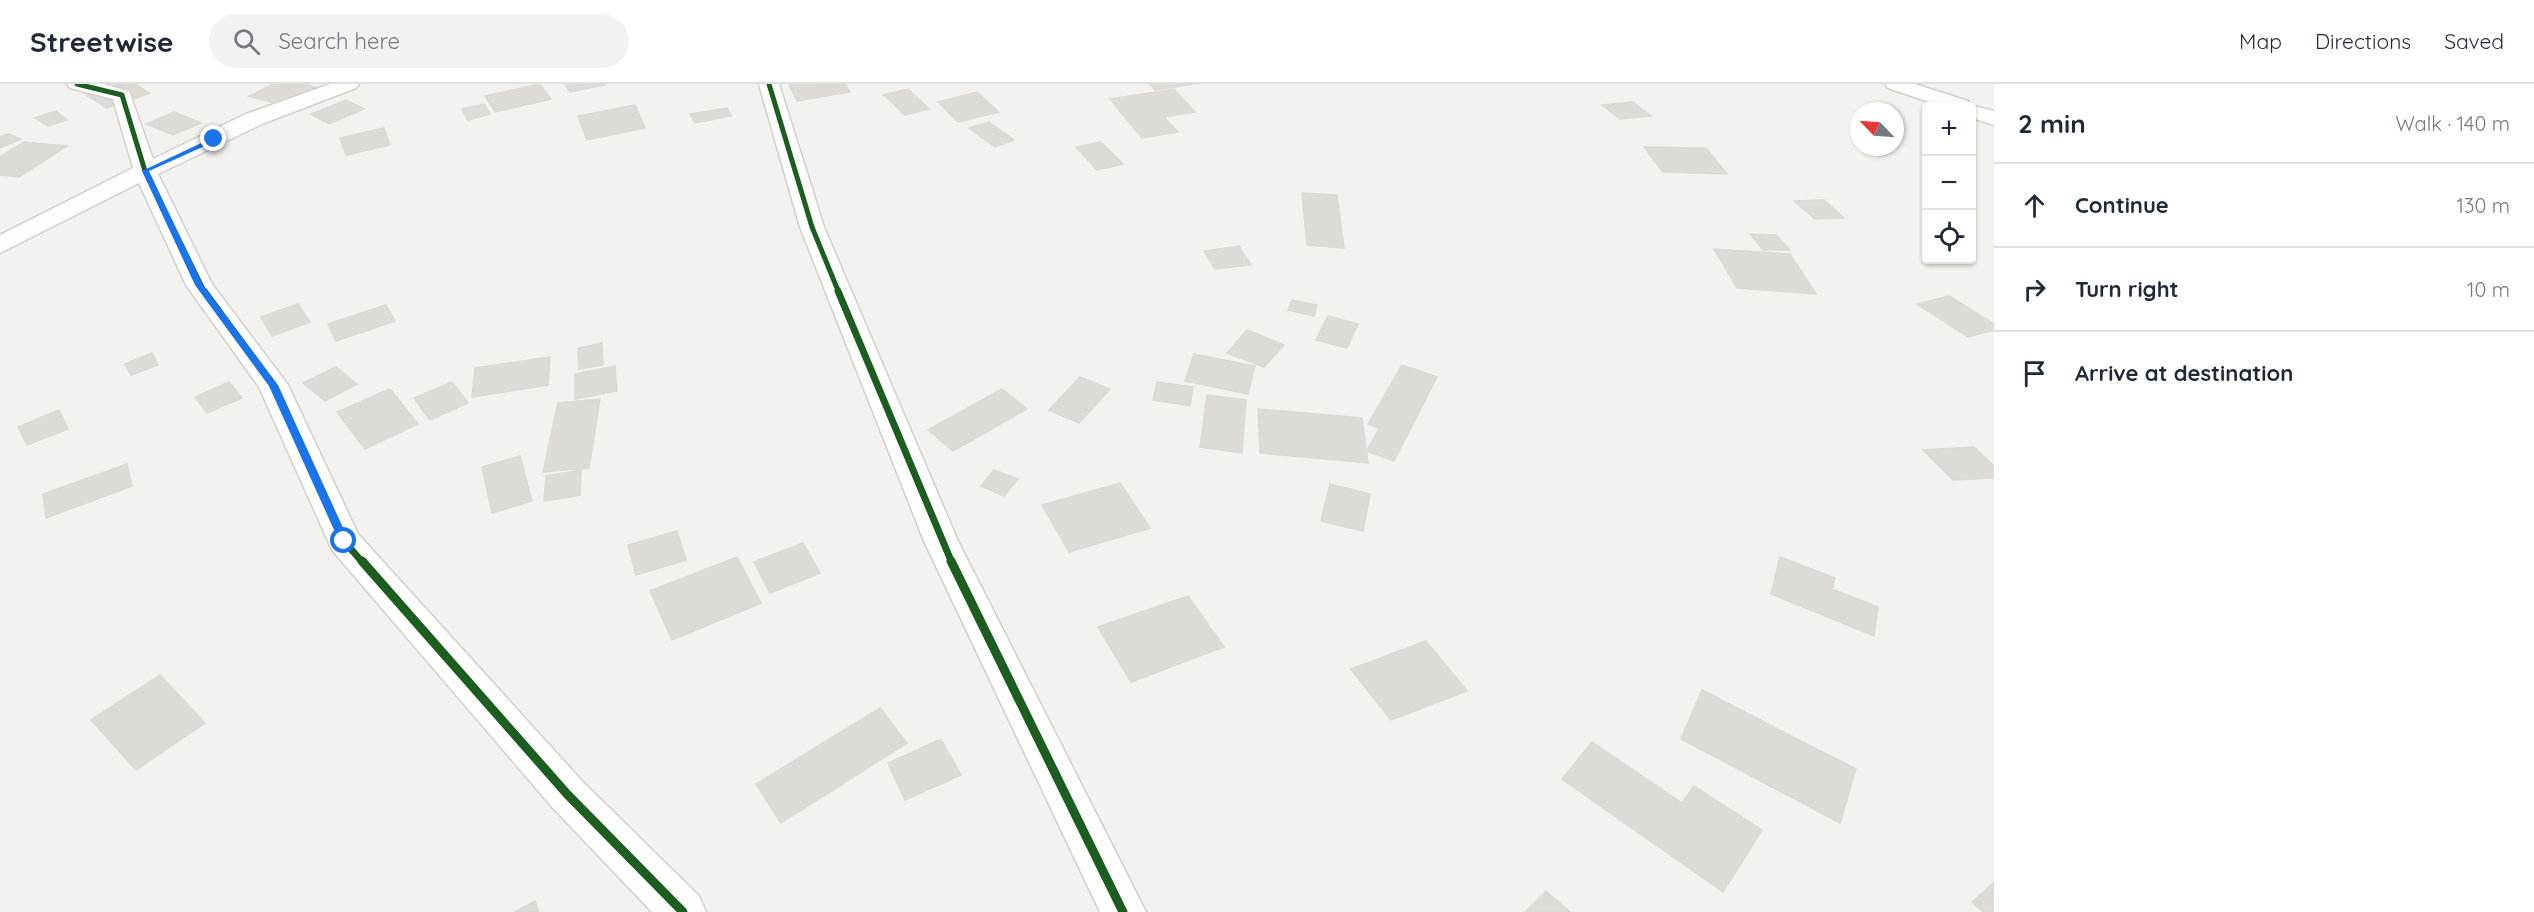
<!DOCTYPE html>
<meta charset="utf-8">
<style>
:root{--surface:#fff;--page:#f2f2f3;--text:#1f2937;--muted:#747a83;--line:#e0e1e3}
body{margin:0;font-family:Quicksand,sans-serif;background:var(--page);color:var(--text)}
.controls{position:absolute;right:18px;top:18px;display:grid;overflow:hidden;border-radius:6px;box-shadow:0 2px 4px #0004}
.controls button{width:54px;height:54px;display:grid;place-items:center;padding:0;border:0;border-bottom:2px solid var(--line);background:var(--surface);color:var(--text);font:30px sans-serif}
.compass{position:absolute;left:1850px;top:18px;width:54px;height:54px;border-radius:50%;background:var(--surface);box-shadow:0 2px 4px #0004;rotate:295deg}
.stop{position:absolute;width:18px;height:18px;margin:-14px;border:4px solid #1a73e8;border-radius:50%;background:#fff}
.stop.end{background:#1a73e8;border-color:#fff;box-shadow:0 2px 6px #0008}
.list{margin:0;padding:0;list-style:none}
h2{display:flex;justify-content:space-between;align-items:center;height:78px;margin:0;padding:0 24px;font-size:26px}
h2 small{font-size:20px;font-weight:400;color:var(--muted)}
.list li{display:grid;grid-template-columns:39px 1fr auto;gap:18px;align-items:center;box-sizing:border-box;height:84px;padding:0 24px;border-top:2px solid var(--line)}
.list b{display:block;font-size:22px;white-space:nowrap}
.list em{font-size:20px;font-style:normal;color:var(--muted)}
.icon{flex:none;width:33px;height:33px;fill:none;stroke:currentColor;stroke-width:2;stroke-linecap:round;stroke-linejoin:round}
.map{position:relative;flex:none;width:1994px;height:828px;overflow:hidden}
header{display:flex;align-items:center;gap:36px;box-sizing:border-box;height:84px;padding:0 30px;background:var(--surface);border-bottom:2px solid var(--line)}
header strong{font-size:28px}
nav{display:flex;gap:33px;margin-inline-start:auto;font-size:21px}
.search{width:420px;height:54px;background:var(--page);display:flex;align-items:center;gap:15px;box-sizing:border-box;padding:0 21px;border-radius:33px;color:var(--muted);font-size:22px}
main{display:flex}
aside{flex:1;background:var(--surface)}
.map>svg:first-child{display:block}
.building{fill:#dedbd6;stroke:#dcd9d4;stroke-width:1.5}
.lines{fill:none;stroke-linecap:round;stroke-linejoin:round}
.minor-casing{stroke:#d2d0cb;stroke-width:3}
.minor{fill:#fdfdfc;fill-rule:evenodd}
.cycleway-far2-casing{stroke:#fff;stroke-width:8}
.cycleway-far1-casing{stroke:#fff;stroke-width:10}
.cycleway-casing{stroke:#fff;stroke-width:13}
.cycleway-far2{stroke:#1b5e20;stroke-width:5}
.cycleway-far1{stroke:#1b5e20;stroke-width:7}
.cycleway{stroke:#1b5e20;stroke-width:9}
.route{fill:#1a73e8}
</style>
<header>
<strong>Streetwise</strong>
<div class="search"><svg class="icon" aria-label="search" viewBox="0 0 24 24"><circle cx="10" cy="10" r="6"/><path d="M15 15l6 6"/></svg>Search here</div>
<nav><a>Map</a><a>Directions</a><a>Saved</a></nav>
</header>
<main>
<div class="map">
<svg width="1994" height="828" viewBox="0 0 1994 828">
<rect width="100%" height="100%" fill="#f4f2ee"/>
<g class="building">
<path d="M117,0h18l15,9 -43,15 -21,-13z"/>
<path d="M273,0h31l17,5 -35,17 -37,-10z"/>
<path d="M540,0l11,15 -56,13 -10,-16z"/>
<path d="M565,0h40v1l-35,7z"/>
<path d="M845,0l5,8 -53,9 -8,-16z"/>
<path d="M1150,0h43l-38,6z"/>
<path d="M908,5l21,20 -24,6 -21,-20z"/>
<path d="M1174,5l21,23 -31,5 14,15 -36,6 -32,-39z"/>
<path d="M977,8l22,20 -41,10 -20,-20z"/>
<path d="M346,16l18,9 -35,15 -18,-10z"/>
<path d="M1633,18l18,14 -31,3 -18,-14z"/>
<path d="M484,20l6,10 -22,6 -6,-11z"/>
<path d="M635,21l10,23 -58,12 -9,-24z"/>
<path d="M727,24l4,8 -36,7 -5,-9z"/>
<path d="M56,27l11,9 -19,6 -13,-8z"/>
<path d="M174,28l27,11 -28,12 -27,-11z"/>
<path d="M989,38l25,18 -19,7 -26,-19z"/>
<path d="M384,44l6,17 -44,10 -6,-17z"/>
<path d="M8,50l13,5 -21,9v-11z"/>
<path d="M24,58l43,4 -48,31 -19,-2v-18z"/>
<path d="M1101,58l22,22 -26,6 -21,-23z"/>
<path d="M1644,63l62,1 21,26 -64,-2z"/>
<path d="M1302,109l35,2 7,53 -37,-3z"/>
<path d="M1824,116l20,18 -29,1 -21,-18z"/>
<path d="M1750,150l26,1 14,15h-27z"/>
<path d="M1239,162l12,19 -36,4 -11,-18z"/>
<path d="M1714,165l76,5 26,40 -79,-6z"/>
<path d="M1949,212l45,28v6l-26,7 -51,-33z"/>
<path d="M1292,216l25,5 -3,11 -26,-6z"/>
<path d="M298,220l12,18 -38,14 -11,-19z"/>
<path d="M386,221l9,16 -59,20 -8,-17z"/>
<path d="M1328,232l30,8 -11,24 -31,-8z"/>
<path d="M1247,246l37,15 -20,22 -37,-14z"/>
<path d="M602,259l1,22 -24,4 -1,-21z"/>
<path d="M152,269l6,12 -27,10 -6,-11z"/>
<path d="M1194,270l61,12 -7,28 -63,-13z"/>
<path d="M550,273l-2,28 -76,12 3,-29z"/>
<path d="M1402,281l35,12 -43,84 -27,-10 12,-23 -11,-4z"/>
<path d="M615,282l2,25 -42,8v-25z"/>
<path d="M336,283l21,17 -32,17 -22,-18z"/>
<path d="M1080,293l30,12 -31,34 -30,-13z"/>
<path d="M229,298l13,16 -35,15 -12,-16z"/>
<path d="M452,298l16,21 -38,17 -16,-22z"/>
<path d="M1157,298l36,5 -3,19 -37,-6z"/>
<path d="M390,305l28,35 -53,25 -28,-37z"/>
<path d="M1002,305l25,20 -74,42 -25,-21z"/>
<path d="M1207,311l39,5 -4,53 -42,-6z"/>
<path d="M600,315l-11,69 -46,4 15,-69z"/>
<path d="M1258,325l104,9 6,45 -108,-10z"/>
<path d="M59,326l9,19 -41,16 -9,-18z"/>
<path d="M1974,363l20,19v12l-41,2 -30,-30z"/>
<path d="M520,372l12,45 -40,12 -10,-46z"/>
<path d="M127,380l5,22 -86,32 -3,-24z"/>
<path d="M581,386l-1,25 -36,6 2,-25z"/>
<path d="M994,386l24,9 -14,17 -23,-10z"/>
<path d="M1120,399l30,45 -81,24 -27,-47z"/>
<path d="M1330,400l40,10 -7,37 -42,-10z"/>
<path d="M677,447l9,29 -50,15 -8,-30z"/>
<path d="M803,459l17,30 -50,20 -16,-31z"/>
<path d="M737,473l24,46 -89,37 -22,-49z"/>
<path d="M1780,473l55,21 -3,11 46,18 -4,29 -103,-42z"/>
<path d="M1188,512l36,51 -93,35 -33,-55z"/>
<path d="M1426,557l41,50 -76,29 -40,-51z"/>
<path d="M160,591l45,48 -69,47 -45,-50z"/>
<path d="M1702,606l154,79 -16,54 -159,-84z"/>
<path d="M880,624l27,35 -126,80 -25,-39z"/>
<path d="M941,655l20,36 -56,25 -17,-37z"/>
<path d="M1592,658l90,61 12,-17 68,44 -39,62 -161,-113z"/>
<path d="M1994,798v30h-11l-11,-10z"/>
<path d="M1546,807l24,21h-45z"/>
<path d="M535,817l4,11h-24z"/>
</g>
<g class="lines">
<defs>
<g id="minor">
<path d="M67,0h36l26,7 24,68 93,-45 84,-30h29l-3,4 -94,36 -104,50 54,110 76,101 70,149 224,247 117,115 7,16h-54l-100,-105 -220,-257 -73,-163 -73,-102 -47,-102 -139,70v-18l133,-67 -20,-69 -43,-11z"/>
<path d="M759,0h20l45,143 134,314 188,371h-46l-176,-371 -124,-314z"/>
<path d="M1885,0h30l53,17 2,4 24,6v14l-22,-7v-12h-31l-53,-18z"/>
</g>
</defs>
<use href="#minor" class="minor-casing"/>
<use href="#minor" class="minor"/>
<defs>
<g id="cycleway-far2">
<path d="M77,0l45,11 23,76 60,122"/>
<path d="M769,0l43,143 27,66"/>
</g>
<g id="cycleway-far1">
<path d="M204,207l69,94 71,156 19,22"/>
<path d="M838,207l114,272"/>
</g>
<g id="cycleway">
<path d="M362,477l205,233 116,118"/>
<path d="M951,477l172,351"/>
</g>
</defs>
<use href="#cycleway-far2" class="cycleway-far2-casing"/>
<use href="#cycleway-far1" class="cycleway-far1-casing"/>
<use href="#cycleway" class="cycleway-casing"/>
<use href="#cycleway-far2" class="cycleway-far2"/>
<use href="#cycleway-far1" class="cycleway-far1"/>
<use href="#cycleway" class="cycleway"/>
</g>
<path class="route" d="M214,53l2,4 -67,30 54,114 75,100 71,156 -1,3 -4,1 -5,-4 -70,-155 -74,-101 -53,-114z"/>
</svg>
<div class="controls">
<button>+</button>
<button>−</button>
<button><svg class="icon" aria-label="locate" viewBox="0 0 24 24"><circle cx="12" cy="12" r="6"/><path d="M12 2v4M12 18v4M2 12h4M18 12h4"/></svg></button>
</div>
<svg class="compass" viewBox="-18 -18 36 36"><path d="M0-13l5 13h-10z" fill="#e53935"/><path d="M0 13l5-13h-10z" fill="#747a83"/></svg>
<div class="stop" style="left:344px;top:457px"></div>
<div class="stop end" style="left:214px;top:55px"></div>
</div>
<aside>
<h2>2 min<small>Walk · 140 m</small></h2>
<ul class="list">
<li><svg class="icon" aria-label="ahead" viewBox="0 0 24 24"><path d="M12 20V5M6 11l6-6 6 6"/></svg><div><b>Continue</b></div><em>130 m</em></li>
<li><svg class="icon" aria-label="right" viewBox="0 0 24 24"><path d="M7 20v-9h11M14 6l5 5-5 5"/></svg><div><b>Turn right</b></div><em>10 m</em></li>
<li><svg class="icon" aria-label="arrive" viewBox="0 0 24 24"><path d="M6 21V4h12l-3 4 3 4H6"/></svg><div><b>Arrive at destination</b></div></li>
</ul>
</aside>
</main>
